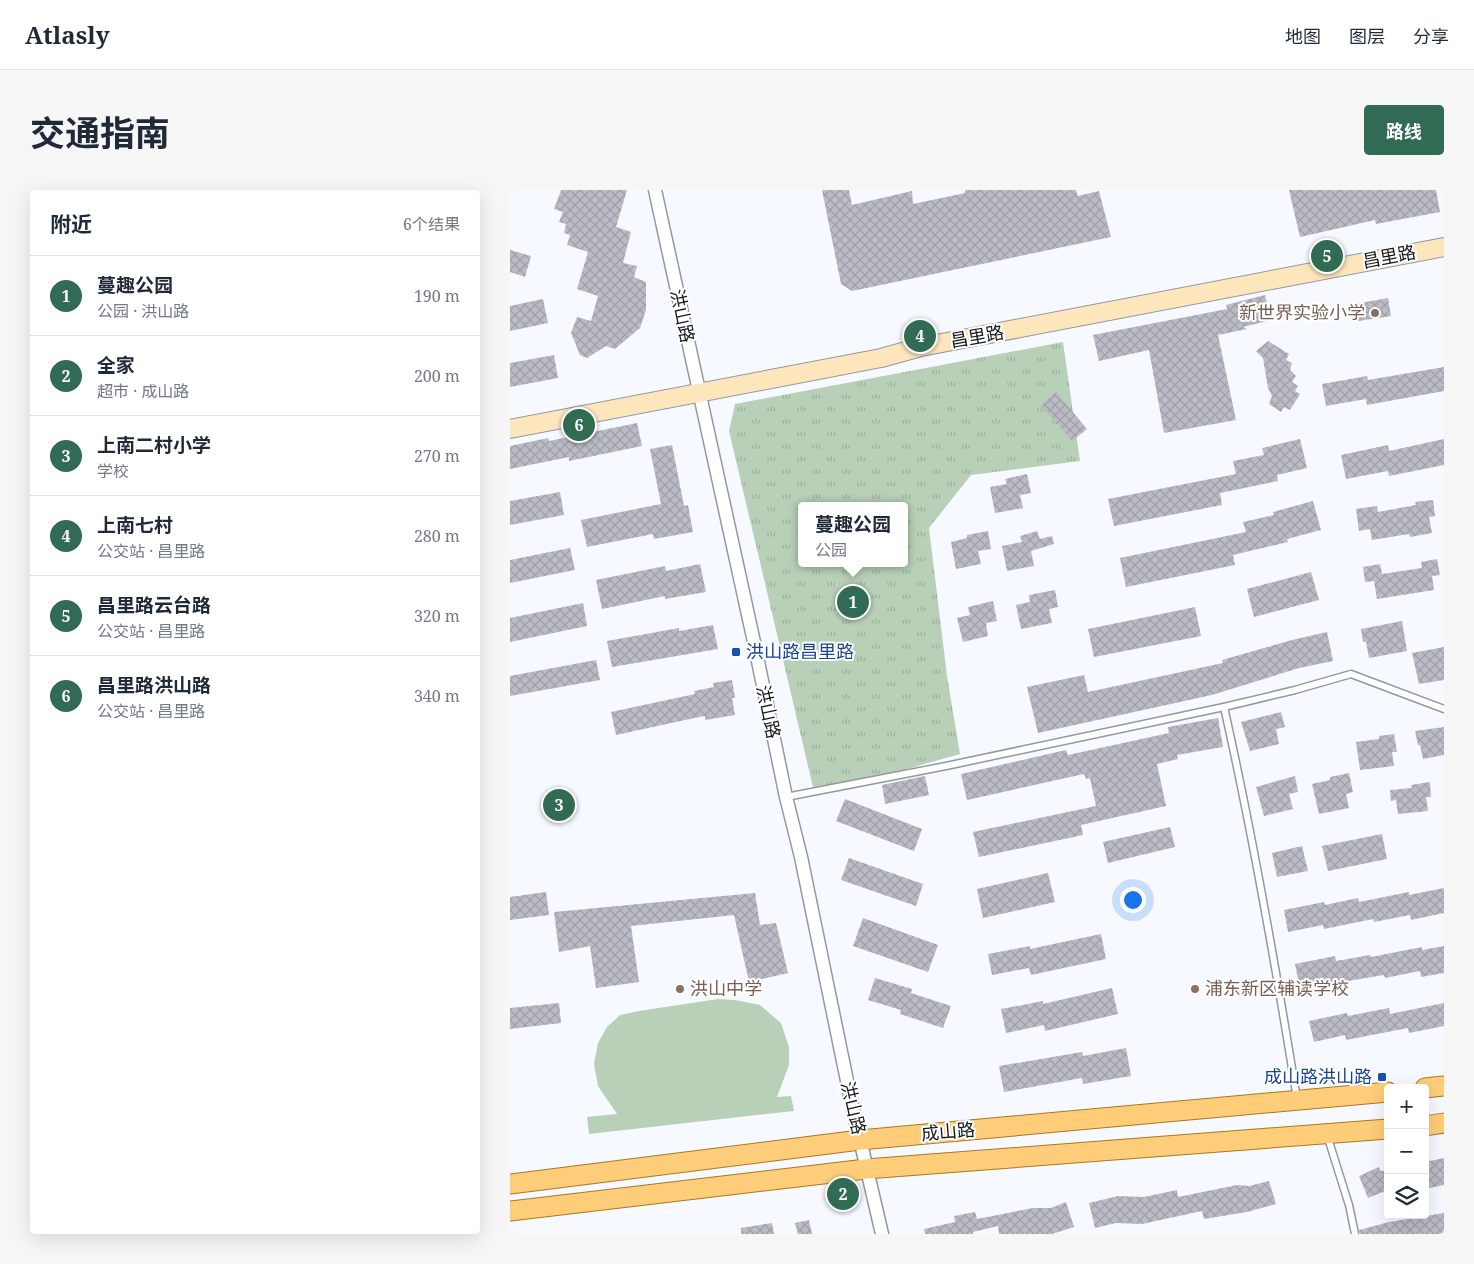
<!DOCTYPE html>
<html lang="zh">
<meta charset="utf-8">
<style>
:root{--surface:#fff;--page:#f6f6f7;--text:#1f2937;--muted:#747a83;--line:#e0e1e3;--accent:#316b54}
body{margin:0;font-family:"Noto Serif","Noto Sans SC",serif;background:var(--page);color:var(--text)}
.controls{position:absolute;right:15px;bottom:15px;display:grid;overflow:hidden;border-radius:5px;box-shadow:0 5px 20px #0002}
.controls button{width:45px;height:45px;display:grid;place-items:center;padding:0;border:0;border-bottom:1px solid var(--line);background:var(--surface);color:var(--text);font:25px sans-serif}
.you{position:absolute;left:622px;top:709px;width:18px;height:18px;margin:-12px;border:4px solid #fff;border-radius:50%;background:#1a73e8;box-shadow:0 0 0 8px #1a73e833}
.badge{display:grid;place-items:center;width:32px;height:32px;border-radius:50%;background:var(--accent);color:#fff;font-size:16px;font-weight:700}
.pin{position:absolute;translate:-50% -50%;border:2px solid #fff;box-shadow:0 1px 5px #0006}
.popup{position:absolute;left:288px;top:312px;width:110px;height:65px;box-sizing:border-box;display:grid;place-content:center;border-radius:5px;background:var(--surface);filter:drop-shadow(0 1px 4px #0005);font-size:16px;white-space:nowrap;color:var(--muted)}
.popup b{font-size:19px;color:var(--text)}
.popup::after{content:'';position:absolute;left:50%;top:100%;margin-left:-10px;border:10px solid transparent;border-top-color:var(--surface)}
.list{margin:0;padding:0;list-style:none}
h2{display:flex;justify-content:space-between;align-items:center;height:65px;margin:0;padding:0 20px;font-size:21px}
h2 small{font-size:16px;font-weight:400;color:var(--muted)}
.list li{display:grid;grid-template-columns:32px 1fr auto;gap:15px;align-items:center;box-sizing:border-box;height:80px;padding:0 20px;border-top:1px solid var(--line)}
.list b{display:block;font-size:19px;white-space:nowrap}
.list p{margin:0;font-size:16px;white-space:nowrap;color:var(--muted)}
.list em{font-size:16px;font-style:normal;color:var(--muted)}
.icon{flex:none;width:28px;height:28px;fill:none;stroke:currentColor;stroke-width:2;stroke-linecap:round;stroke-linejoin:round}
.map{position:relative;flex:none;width:934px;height:1044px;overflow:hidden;border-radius:5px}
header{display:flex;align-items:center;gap:30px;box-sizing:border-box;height:70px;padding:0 25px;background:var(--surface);border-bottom:1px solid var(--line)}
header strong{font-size:24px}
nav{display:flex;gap:28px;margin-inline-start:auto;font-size:18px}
.intro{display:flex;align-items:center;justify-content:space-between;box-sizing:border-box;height:120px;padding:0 30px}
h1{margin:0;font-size:35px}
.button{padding:12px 22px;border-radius:5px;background:var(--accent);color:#fff;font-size:18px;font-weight:700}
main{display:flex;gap:30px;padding:0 30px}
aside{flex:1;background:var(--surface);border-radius:5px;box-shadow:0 5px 20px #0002}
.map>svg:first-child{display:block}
.park{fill:url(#park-tufts);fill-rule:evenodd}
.pitch{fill:#b8d0b7}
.building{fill:url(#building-cross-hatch)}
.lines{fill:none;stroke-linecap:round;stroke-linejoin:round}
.lane-casing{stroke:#9398a1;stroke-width:9}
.street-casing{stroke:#9398a1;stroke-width:15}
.secondary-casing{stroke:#9398a1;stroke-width:20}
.primary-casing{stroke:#ab781e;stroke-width:21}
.lane{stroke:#fff;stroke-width:6}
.street{stroke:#fff;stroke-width:12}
.secondary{stroke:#fee6bc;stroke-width:18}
.primary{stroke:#fdcd79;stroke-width:19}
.education-dot{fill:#8d6e63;stroke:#fff;stroke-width:2}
.transit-dot{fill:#1a4fb4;stroke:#fff;stroke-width:2}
.labels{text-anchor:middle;stroke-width:4;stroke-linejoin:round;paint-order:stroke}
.street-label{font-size:18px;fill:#15171a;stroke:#fff}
.education-label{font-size:18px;fill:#785e54;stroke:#fff;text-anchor:start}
.transit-label{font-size:18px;fill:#164399;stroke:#fff;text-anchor:start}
</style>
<header>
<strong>Atlasly</strong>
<nav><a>地图</a><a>图层</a><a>分享</a></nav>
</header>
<div class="intro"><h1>交通指南</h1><a class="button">路线</a></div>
<main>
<aside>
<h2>附近<small>6个结果</small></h2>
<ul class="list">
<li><span class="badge">1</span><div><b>蔓趣公园</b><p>公园 · 洪山路</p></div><em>190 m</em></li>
<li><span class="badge">2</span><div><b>全家</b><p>超市 · 成山路</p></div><em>200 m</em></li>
<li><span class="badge">3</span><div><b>上南二村小学</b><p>学校</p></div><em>270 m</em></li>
<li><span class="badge">4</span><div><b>上南七村</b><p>公交站 · 昌里路</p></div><em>280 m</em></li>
<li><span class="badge">5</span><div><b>昌里路云台路</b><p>公交站 · 昌里路</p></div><em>320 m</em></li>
<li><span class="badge">6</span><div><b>昌里路洪山路</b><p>公交站 · 昌里路</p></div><em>340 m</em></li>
</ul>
</aside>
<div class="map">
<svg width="934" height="1044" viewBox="0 0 934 1044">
<defs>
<pattern id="park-tufts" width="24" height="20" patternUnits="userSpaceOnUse" patternTransform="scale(1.25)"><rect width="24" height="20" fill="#b8d0b7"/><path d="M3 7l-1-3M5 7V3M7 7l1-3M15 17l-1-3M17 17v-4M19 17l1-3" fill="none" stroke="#9db29d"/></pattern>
<pattern id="building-cross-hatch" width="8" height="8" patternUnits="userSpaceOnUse" patternTransform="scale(1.25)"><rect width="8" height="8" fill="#bbbbc5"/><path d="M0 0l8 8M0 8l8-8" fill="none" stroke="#a0a0a9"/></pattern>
</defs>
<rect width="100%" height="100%" fill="#f6f9ff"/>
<path class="park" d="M553,152l17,119 -109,14 -42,53 18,148 13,78 -92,26 -55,7 -84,-356 6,-27zM292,316h102v57h-102z"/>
<path class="pitch" d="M208,809l17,1 25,5 21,18 8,24v18l-12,32 14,-1 3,15 -205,23 -2,-17 30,-3 -19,-28 -4,-22 4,-21 9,-16 13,-12 19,-4z"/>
<g class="building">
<path d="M51,0h66l-11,37 15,5 -8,31 14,3 -3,11 12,5v28l-6,18 -25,21 -9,-3 -19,12 -7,-3 -9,-22 6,-16 14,4 7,-25 -21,-7 11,-37 -21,-7 3,-10 -6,-2 2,-9 -7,-2 4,-10 -9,-3z"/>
<path d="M312,0h27l3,15 60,-14 1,13 52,-11v-3h111l2,6 21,-5 12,46 -259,54 -11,-7z"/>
<path d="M779,0h147l4,22 -64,12 -1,-4 -75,17z"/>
<path d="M0,60l21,6 -6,21 -15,-5z"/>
<path d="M755,105l6,25 -28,7 4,2 -29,6 18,85 -72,13 -15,-83 -50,11 -6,-26 134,-26 -1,-4z"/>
<path d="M878,108l3,18 -39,6 -3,-17z"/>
<path d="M33,109l5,24 -38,8v-25z"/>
<path d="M758,151l21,13 -3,6 6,3 -2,7 6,6 -4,6 6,4 -3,5 5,3 -10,16 -6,-3 -3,5 -12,-8 3,-8 -4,-8 -5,-30 -7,-7z"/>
<path d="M44,165l4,23 -48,9v-24z"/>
<path d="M934,177v24l-77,14 -1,-6 -40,7 -4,-22 45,-8 1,4z"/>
<path d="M546,202l31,37 -15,12 -31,-36z"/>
<path d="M127,233l5,23 -73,15v-4l-59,12v-23l38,-8 1,3z"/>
<path d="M790,249l7,29 -30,7 1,6 -58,12 2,12 -108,21 -6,-27 128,-25 -3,-13 31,-6 -2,-7z"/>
<path d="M934,249v26l-55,11 -1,-5 -42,8 -5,-24 47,-10 1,6z"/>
<path d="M162,255l12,61 4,-1 5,27 -39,7 -1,-5 -66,13 -6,-27 80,-16 -11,-55z"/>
<path d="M517,284l4,19 -11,2 3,13 -28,5 -5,-26 17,-3 -2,-5z"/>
<path d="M50,302l4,23 -54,10v-24z"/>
<path d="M923,310l2,16 -6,1 3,16 -22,4 -1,-3 -37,6 -2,-11 -11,2 -3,-22 21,-3 1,6 38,-7 -1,-3z"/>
<path d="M803,311l8,29 -34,9 1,3 -55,13 2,10 -109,22 -6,-29 126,-26 -3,-10 31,-7 -1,-3z"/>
<path d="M478,341l3,18 -13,2 3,13 -25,5 -5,-27 16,-4v-3z"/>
<path d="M527,341l3,8 12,-3 2,8 -23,7 3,15 -27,5 -5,-25 20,-4 -2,-6z"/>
<path d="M60,358l5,22 -65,13v-23z"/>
<path d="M927,369l3,16 -8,1 2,14 -57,9 -3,-18 -9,1 -2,-15 17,-3 2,10 40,-6 -1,-6z"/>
<path d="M190,374l6,28 -41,7v-3l-63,13 -6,-29 69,-14 1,5z"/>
<path d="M801,382l8,28 -65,17 -7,-28z"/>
<path d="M545,400l3,17 -9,2 3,14 -31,6 -5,-24 14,-3 -1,-7z"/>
<path d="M483,411l4,20 -11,2 2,13 -25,6 -6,-24 13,-3 -2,-8z"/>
<path d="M73,413l4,23 -77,16v-24z"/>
<path d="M685,417l6,29 -107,21 -6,-28z"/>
<path d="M892,431l5,30 -38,7 -3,-16h-3l-2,-13z"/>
<path d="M203,435l5,24 -106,18 -5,-26 72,-13v3z"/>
<path d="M817,442l6,29 -34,7 -87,27 -174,38 -11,-46 57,-12 4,17 135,-29 -1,-3 70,-20z"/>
<path d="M934,457v33l-25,4 -7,-31z"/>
<path d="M86,470l4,20 -90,16v-20z"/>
<path d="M222,490l3,18h-3l3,17 -30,5v-4l-6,1 -83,18 -5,-23 84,-18 -1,-3 20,-4 -1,-4z"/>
<path d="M771,522l4,15 -9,2 3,15 -29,7 -9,-29z"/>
<path d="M708,528l5,29 -46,8 1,4 -21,5 9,42 -85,19 2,10 -104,22 -6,-25 123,-26 -6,-28 -4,1 -2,-5 -117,26 -6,-26 105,-24 2,5 101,-22 -1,-6z"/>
<path d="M934,537v28l-21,4 -3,-14h-2l-3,-14z"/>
<path d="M884,544l3,18h-5l2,14 -34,4 -4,-28 23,-3v-3z"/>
<path d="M839,583l4,19 -7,2 3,14 -30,6 -7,-30 18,-4v-3z"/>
<path d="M415,586l4,19 -44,9 -3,-19z"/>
<path d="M785,586l3,16 -9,2 4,15 -29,7 -8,-29z"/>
<path d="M920,592l1,15h-5l2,14 -30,3 -2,-14 -5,1 -1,-11 22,-2 -1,-3z"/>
<path d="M335,609l77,30 -8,22 -78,-30z"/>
<path d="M660,637l5,20 -67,16 -5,-21z"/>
<path d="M872,644l5,25 -59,12 -6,-25z"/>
<path d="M792,656l6,25 -31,6 -5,-24z"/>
<path d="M339,668l74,26 -7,22 -75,-26z"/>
<path d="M538,683l7,29 -72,16 -6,-29z"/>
<path d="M934,698v25l-33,7 -1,-5 -36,7 -1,-3 -49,10 -1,-4 -35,7 -4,-22 40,-8 1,3 33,-7 1,4 50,-10v3z"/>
<path d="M36,702l3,23 -39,5v-23z"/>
<path d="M245,703l5,32 16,-2 12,50 -39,9 -15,-67 -103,11 8,56 -43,6 -6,-42 -31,6 -5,-40z"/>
<path d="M353,728l75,27 -10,27 -75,-26z"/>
<path d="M591,744l5,25 -75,16 -2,-7 -37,7 -4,-21 42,-8v3z"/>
<path d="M934,756v27l-23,4 -1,-6 -35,7 -1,-3 -84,14 -5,-25 40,-8 1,5 34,-6 1,2 51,-10v3z"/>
<path d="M365,788l37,11 -1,4 40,13 -8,22 -43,-14 1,-4 -33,-10z"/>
<path d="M602,798l6,26 -73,17 -1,-6 -38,8 -5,-24 42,-8v3z"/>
<path d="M49,813l2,20 -51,6v-21z"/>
<path d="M934,813v23l-35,7 -1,-5 -62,12 -1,-5 -31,7 -5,-21 38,-8 1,3 41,-8 1,6z"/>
<path d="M616,858l5,28 -48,8 -1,-6 -78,14 -5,-26 83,-14 1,4z"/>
<path d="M934,968v27l-19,4v-27z"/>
<path d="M869,977l1,4 8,-1v20l-20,8 -9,-22z"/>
<path d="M759,991l7,23 -29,8 -43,7 -2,-8 -60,13 -26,-1 -21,5 -6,-25 29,-7 26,1 33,-7 1,7 59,-12 12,1z"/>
<path d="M556,1012l8,25 -22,7h-53l-1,-8 -25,6v2h-48l-1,-5 31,-7 -1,-6 21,-4 2,7 56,-11h18z"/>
<path d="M934,1023v21h-84l-1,-4 30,-8z"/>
<path d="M299,1030l3,14h-14l-3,-11z"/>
<path d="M262,1033l2,11h-33v-6z"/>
</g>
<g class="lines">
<defs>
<g id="lane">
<path d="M714,517c29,129 52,261 73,392"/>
<path d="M276,607l160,-31 278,-59 71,-17 56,-16 93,35"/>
<path d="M817,945l22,70 6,29"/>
</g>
<path id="street" d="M145,0l99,452 32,155 15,60 51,248 30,129"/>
<path id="secondary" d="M0,239l371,-71 40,-11 523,-100"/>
<g id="primary">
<path d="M915,898l19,-2"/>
<path d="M915,936l19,-3"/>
<path d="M0,994l350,-44 528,-48"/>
<path d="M0,1021l356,-42 522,-40"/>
</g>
</defs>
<use href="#lane" class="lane-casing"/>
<use href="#street" class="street-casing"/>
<use href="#secondary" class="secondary-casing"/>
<use href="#primary" class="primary-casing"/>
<use href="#lane" class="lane"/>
<use href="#street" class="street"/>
<use href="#secondary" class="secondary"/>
<use href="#primary" class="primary"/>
</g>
<g class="education-dot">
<circle cx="865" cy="123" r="5"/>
<circle cx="170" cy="799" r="5"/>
<circle cx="685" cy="799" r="5"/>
</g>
<g class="transit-dot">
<rect x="221" y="457" width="10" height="10" rx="2.5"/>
<rect x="867" y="882" width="10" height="10" rx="2.5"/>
</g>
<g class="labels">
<g class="street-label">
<text transform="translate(879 67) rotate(-11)" y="6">昌里路</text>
<text transform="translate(172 126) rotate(78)" y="6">洪山路</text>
<text transform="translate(467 147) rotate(-10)" y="6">昌里路</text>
<text transform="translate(258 522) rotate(78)" y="6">洪山路</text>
<text transform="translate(343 918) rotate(77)" y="6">洪山路</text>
<text transform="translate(438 942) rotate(-5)" y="6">成山路</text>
</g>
<g class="education-label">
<text x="855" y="129" text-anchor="end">新世界实验小学</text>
<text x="180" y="805">洪山中学</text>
<text x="695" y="805">浦东新区辅读学校</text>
</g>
<g class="transit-label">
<text x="236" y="468">洪山路昌里路</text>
<text x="862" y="893" text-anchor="end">成山路洪山路</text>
</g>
</g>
</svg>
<div class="controls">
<button>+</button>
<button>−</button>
<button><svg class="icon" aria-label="layers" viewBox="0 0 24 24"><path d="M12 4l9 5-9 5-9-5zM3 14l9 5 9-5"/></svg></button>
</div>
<div class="you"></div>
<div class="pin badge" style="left:343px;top:412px">1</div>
<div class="popup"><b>蔓趣公园</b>公园</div>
<div class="pin badge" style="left:333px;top:1004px">2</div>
<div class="pin badge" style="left:49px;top:615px">3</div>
<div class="pin badge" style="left:410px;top:146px">4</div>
<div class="pin badge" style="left:817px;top:66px">5</div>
<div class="pin badge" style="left:69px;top:235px">6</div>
</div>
</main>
